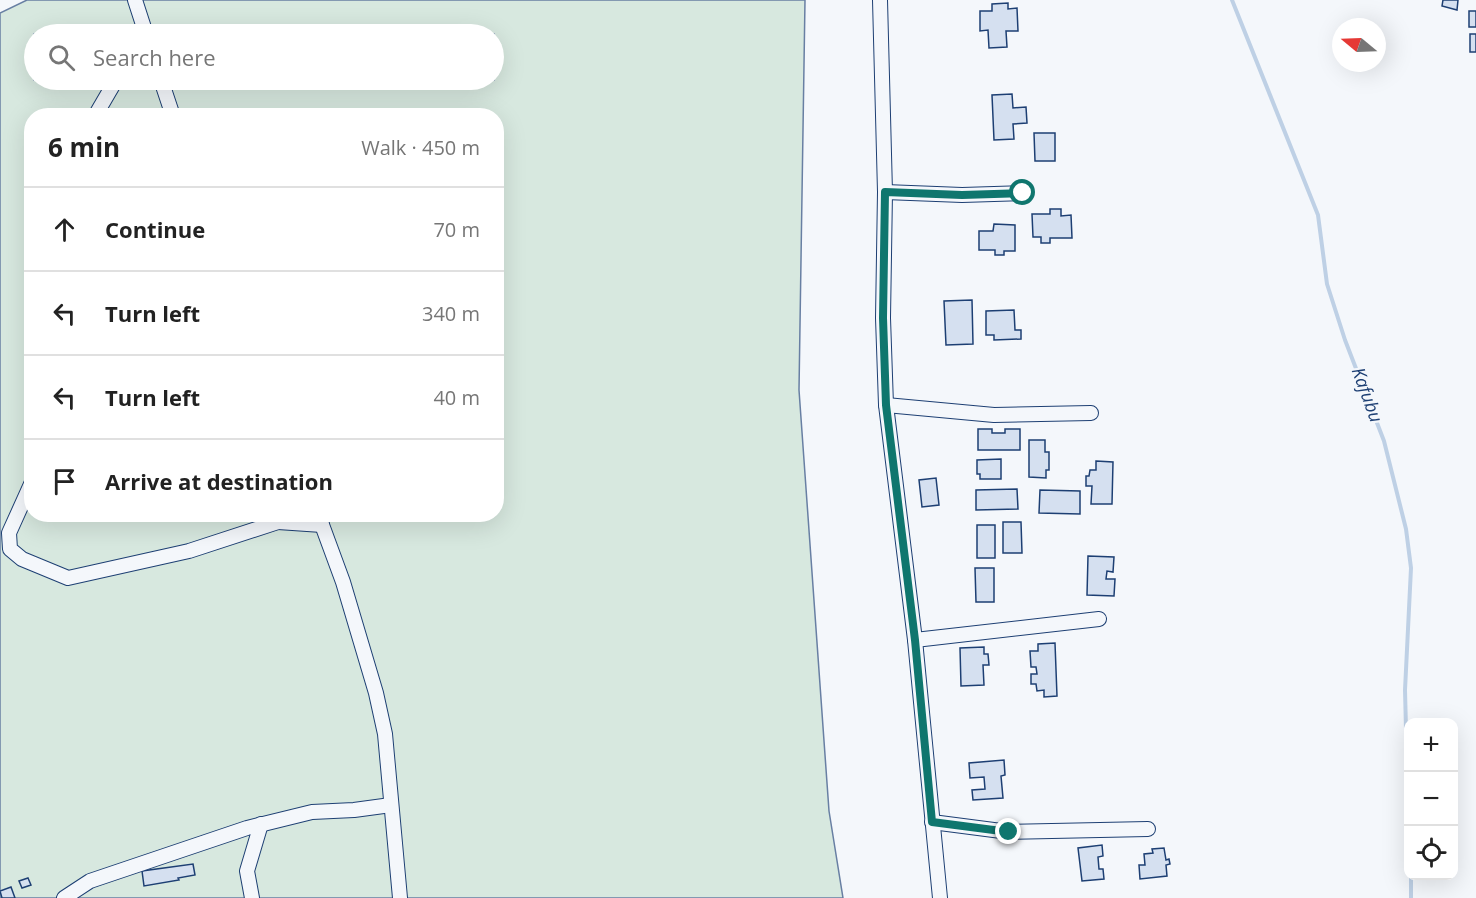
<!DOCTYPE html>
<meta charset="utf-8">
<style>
:root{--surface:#fff;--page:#f2f2f2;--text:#222;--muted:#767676;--line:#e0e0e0}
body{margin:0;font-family:"Open Sans",sans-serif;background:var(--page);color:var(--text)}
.controls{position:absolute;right:18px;bottom:18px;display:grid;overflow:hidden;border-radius:12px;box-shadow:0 6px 24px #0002}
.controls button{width:54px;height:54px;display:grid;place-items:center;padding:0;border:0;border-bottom:2px solid var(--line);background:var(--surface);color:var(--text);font:30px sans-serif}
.compass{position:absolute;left:1332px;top:18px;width:54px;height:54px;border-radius:50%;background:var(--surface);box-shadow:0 6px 24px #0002;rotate:289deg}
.stop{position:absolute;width:18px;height:18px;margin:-14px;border:4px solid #0f766e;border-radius:50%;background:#fff}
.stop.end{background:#0f766e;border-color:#fff;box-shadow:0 2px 6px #0008}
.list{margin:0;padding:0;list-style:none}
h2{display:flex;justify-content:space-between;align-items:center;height:78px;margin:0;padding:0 24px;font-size:26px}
h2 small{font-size:20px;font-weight:400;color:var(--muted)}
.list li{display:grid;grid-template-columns:39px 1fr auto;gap:18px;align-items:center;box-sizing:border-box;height:84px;padding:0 24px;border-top:2px solid var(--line)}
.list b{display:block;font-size:22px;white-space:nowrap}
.list em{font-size:20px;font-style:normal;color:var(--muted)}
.icon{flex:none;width:33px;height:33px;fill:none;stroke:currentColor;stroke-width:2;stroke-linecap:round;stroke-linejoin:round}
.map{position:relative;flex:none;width:1476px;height:898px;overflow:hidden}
.search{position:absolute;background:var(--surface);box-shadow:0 6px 24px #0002;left:24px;top:24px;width:480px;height:66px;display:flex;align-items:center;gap:15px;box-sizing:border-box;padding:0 21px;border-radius:33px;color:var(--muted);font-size:22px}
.panel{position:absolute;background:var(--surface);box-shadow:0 6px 24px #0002;left:24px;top:108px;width:480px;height:414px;border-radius:24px}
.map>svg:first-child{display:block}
.green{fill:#d7e8df;stroke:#687fa3;stroke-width:1.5;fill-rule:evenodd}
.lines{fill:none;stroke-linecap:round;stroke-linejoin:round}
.stream{stroke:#bed0e5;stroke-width:4}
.building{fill:#d5e0f0;stroke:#1d3f73;stroke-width:1.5}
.minor-casing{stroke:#1d3f73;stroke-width:16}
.minor{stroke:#f4f7fb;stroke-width:14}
.route{stroke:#0f766e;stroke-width:8}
.labels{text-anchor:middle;stroke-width:4.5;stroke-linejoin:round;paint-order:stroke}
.water-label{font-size:18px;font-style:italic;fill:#1d3f73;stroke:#f4f7fb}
</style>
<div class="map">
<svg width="1476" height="898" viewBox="0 0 1476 898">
<rect width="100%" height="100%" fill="#f4f7fb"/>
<path class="green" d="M27,0h778l-6,390 30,421 14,87h-843v-885zM34,34h460v46h-460zM32,116h464v398h-464z"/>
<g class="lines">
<g class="stream">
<path d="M1232,0l86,215 9,69 18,56 39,101 22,88 5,39 -6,122 3,118"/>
<path d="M1411,876v22"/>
</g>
</g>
<g class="building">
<path d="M1443,0h15l-1,10 -15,-4z"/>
<path d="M1008,3v6l9,-1 1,23h-12l1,16 -18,1 -1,-18 -8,1v-20h12v-7z"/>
<rect x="1469" y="11" width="7" height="16"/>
<rect x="1470" y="34" width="6" height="18"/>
<path d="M1012,94l1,14 13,-1 1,16 -14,1 1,15 -20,1 -2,-45z"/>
<path d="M1034,133h21v28h-20z"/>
<path d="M1050,209h11v7l10,-1 1,23h-22v5h-9v-6h-8l-1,-23h18z"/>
<path d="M994,224l21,1v26h-11v4h-9v-5h-16v-19h14z"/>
<path d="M972,300l1,44 -27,1 -2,-44z"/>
<path d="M1014,310l1,20h6v9l-27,1v-5h-8v-24z"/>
<path d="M978,429h14v4h13v-4h15v21h-42z"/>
<path d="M1029,440h16v12h4v18h-3v8l-17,-1z"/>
<path d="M1001,459v20h-21v-5h-3v-14z"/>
<path d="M1096,461l17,1 -1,42h-21l1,-18h-6v-10h3l1,-6h6z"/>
<path d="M936,478l3,27 -17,2 -3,-27z"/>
<path d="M1017,489l1,20 -42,1v-20z"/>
<path d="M1040,490l40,1v23l-41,-1z"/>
<path d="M1003,522h18l1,31h-19z"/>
<rect x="977" y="525" width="18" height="33"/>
<path d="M1088,556l26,1 -1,15 -6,-1 -1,8h9l-1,17 -27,-1z"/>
<path d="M975,568h19v34h-18z"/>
<path d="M1055,643l2,53 -13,1v-7l-7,1 -1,-7h-5v-10h6l-1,-7h-5l-1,-16h8v-7z"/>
<path d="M984,647v7h4l1,11h-6l1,20 -23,1 -1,-38z"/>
<path d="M1004,760l1,15 -4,1 2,22 -30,2 -1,-10 13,-1 -1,-12 -14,1 -1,-15z"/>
<path d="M1102,845l1,11 -5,1 1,12h4l1,10 -22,2 -4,-33z"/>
<path d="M1164,848l2,12 3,-1 1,5 -4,1 1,11 -27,3 -1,-14h6l-1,-11 9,-1 -1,-4z"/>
<path d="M193,864l2,11 -17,3 1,2 -35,6 -2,-15z"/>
<path d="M28,878l3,7 -9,3 -3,-7z"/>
<path d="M11,887l4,11h-13l-2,-7z"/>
</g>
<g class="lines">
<defs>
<g id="minor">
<path d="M135,0l11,34"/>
<path d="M880,0l5,192 -2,126 3,87 29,235 25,258"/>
<path d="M161,80l12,36"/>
<path d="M95,116l21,-36"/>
<path d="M885,192l77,3 61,-2"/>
<path d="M886,405l108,10 97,-2"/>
<path d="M32,482l-23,51 1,16 12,10 46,19 121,-27 89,-29 8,-8"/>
<path d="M318,514l25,68 33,111 9,41 15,164"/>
<path d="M278,522l44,3"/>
<path d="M915,640l184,-21"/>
<path d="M932,822l77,10 139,-3"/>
<path d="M64,898l26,-17 157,-53 65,-16 42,-2 37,-5"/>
<path d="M252,898l-5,-27 14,-47"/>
</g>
</defs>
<use href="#minor" class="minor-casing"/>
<use href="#minor" class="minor"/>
</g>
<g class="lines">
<path class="route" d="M1009,832l-77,-10 -17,-182 -29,-235 -3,-87 2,-126 77,3 61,-2"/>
</g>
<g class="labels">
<g class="water-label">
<text transform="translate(1367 395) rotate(70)" y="6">Kafubu</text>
</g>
</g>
</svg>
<div class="controls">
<button>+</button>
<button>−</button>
<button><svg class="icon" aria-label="locate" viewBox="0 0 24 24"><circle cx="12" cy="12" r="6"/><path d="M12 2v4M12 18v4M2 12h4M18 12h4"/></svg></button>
</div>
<svg class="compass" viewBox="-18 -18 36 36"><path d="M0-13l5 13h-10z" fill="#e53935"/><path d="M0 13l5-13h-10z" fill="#767676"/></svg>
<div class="stop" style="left:1023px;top:193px"></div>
<div class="stop end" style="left:1009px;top:832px"></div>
<div class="search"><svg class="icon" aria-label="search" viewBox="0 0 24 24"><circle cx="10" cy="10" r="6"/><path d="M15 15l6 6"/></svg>Search here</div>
<section class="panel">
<h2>6 min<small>Walk · 450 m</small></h2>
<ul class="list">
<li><svg class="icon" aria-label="ahead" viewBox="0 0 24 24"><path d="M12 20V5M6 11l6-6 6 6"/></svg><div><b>Continue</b></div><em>70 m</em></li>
<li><svg class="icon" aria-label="left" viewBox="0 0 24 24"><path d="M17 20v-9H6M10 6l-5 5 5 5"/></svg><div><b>Turn left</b></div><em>340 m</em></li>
<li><svg class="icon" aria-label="left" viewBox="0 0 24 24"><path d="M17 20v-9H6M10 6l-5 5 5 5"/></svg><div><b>Turn left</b></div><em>40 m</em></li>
<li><svg class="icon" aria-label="arrive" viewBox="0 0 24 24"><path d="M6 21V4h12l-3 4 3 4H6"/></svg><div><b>Arrive at destination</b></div></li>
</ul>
</section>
</div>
